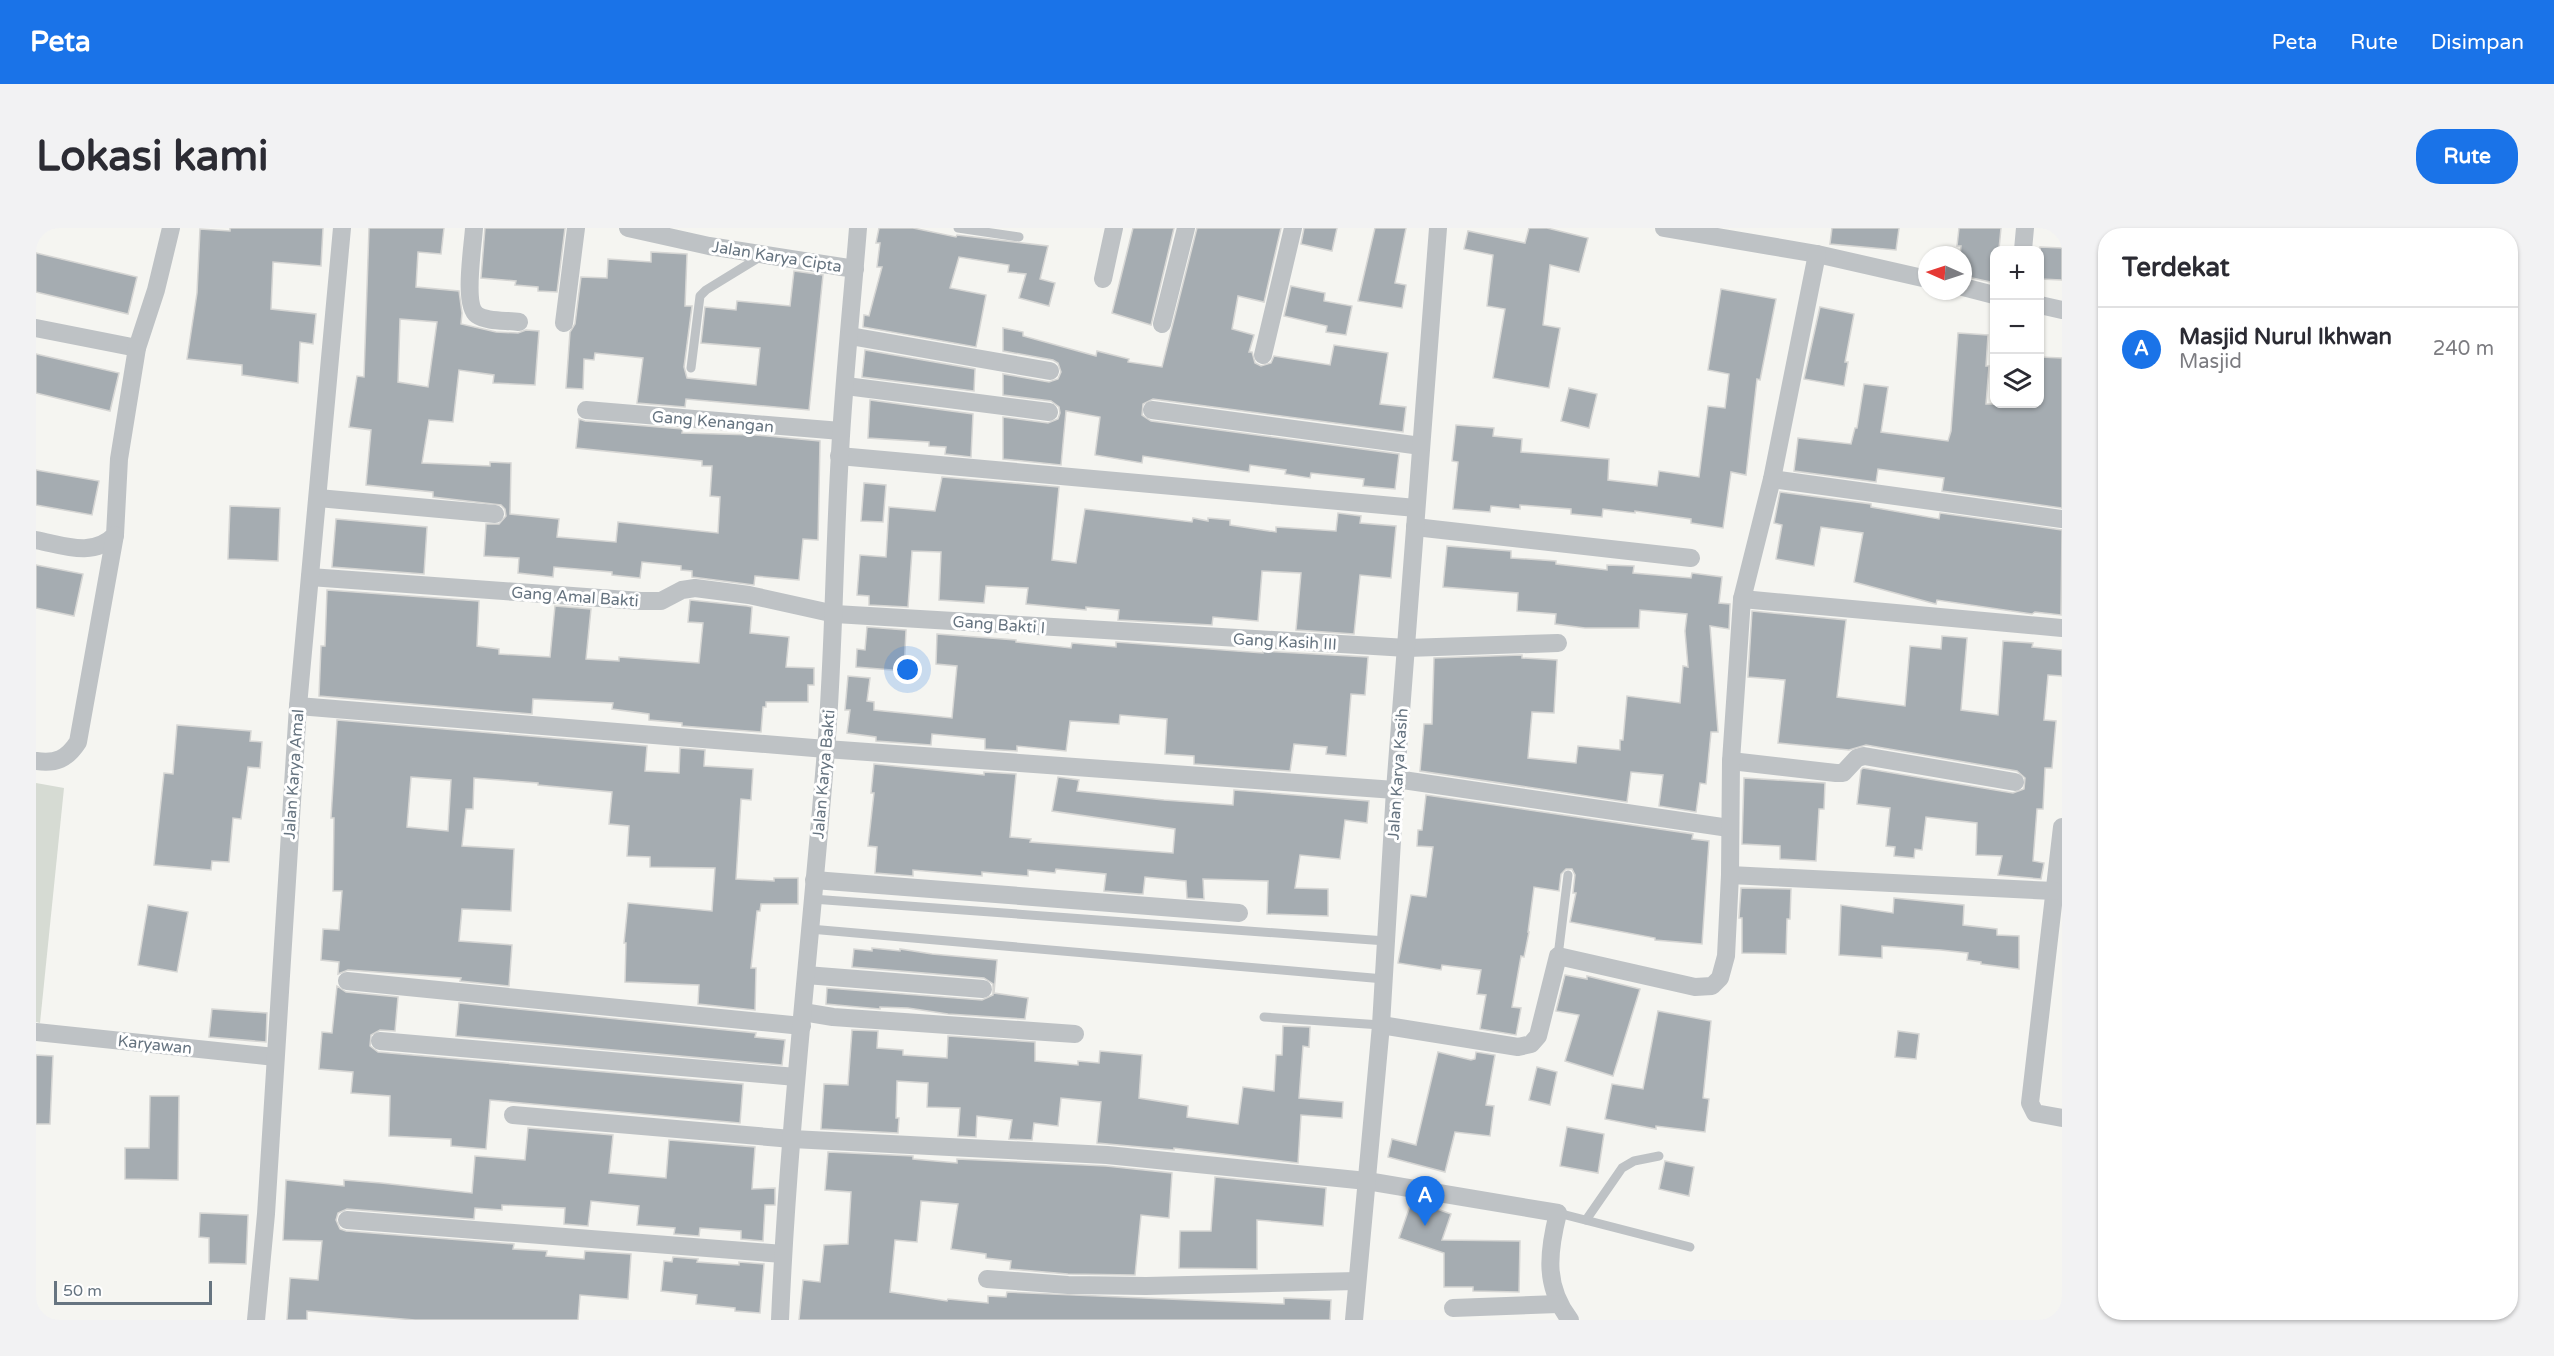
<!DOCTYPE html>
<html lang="id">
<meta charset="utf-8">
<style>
:root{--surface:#fff;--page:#f2f2f3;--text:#2b2b33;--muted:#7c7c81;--line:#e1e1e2;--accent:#1a73e8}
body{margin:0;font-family:"Varela Round",sans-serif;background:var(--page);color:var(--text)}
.controls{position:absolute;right:18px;top:18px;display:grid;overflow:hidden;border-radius:12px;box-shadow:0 2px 4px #0004}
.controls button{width:54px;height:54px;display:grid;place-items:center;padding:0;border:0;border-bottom:2px solid var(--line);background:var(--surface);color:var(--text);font:30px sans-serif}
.compass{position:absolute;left:1882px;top:18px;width:54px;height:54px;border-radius:50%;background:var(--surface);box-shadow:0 2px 4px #0004;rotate:273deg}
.scale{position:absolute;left:18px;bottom:15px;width:158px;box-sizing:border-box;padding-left:6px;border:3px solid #667480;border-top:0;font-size:16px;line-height:21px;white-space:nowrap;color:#667480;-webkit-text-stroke:4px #fff;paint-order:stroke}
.you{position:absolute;left:872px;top:442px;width:21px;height:21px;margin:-15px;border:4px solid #fff;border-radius:50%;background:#1a73e8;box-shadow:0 0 0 9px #1a73e833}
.badge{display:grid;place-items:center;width:39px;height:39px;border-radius:50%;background:var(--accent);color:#fff;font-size:20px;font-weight:700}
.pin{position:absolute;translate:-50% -50px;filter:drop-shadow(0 2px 3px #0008)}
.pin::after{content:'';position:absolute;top:32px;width:21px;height:18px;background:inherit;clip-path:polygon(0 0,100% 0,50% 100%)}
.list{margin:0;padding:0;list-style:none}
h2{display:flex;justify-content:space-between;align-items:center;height:78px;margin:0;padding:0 24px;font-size:26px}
h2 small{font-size:20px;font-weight:400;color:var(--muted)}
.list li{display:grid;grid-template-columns:39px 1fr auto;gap:18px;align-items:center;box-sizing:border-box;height:84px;padding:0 24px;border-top:2px solid var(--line)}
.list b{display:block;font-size:22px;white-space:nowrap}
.list p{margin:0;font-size:20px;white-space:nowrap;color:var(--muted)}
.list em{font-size:20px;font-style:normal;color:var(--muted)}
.icon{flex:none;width:33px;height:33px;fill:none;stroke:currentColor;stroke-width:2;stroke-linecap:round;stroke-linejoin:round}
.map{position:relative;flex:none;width:2026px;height:1092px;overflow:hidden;border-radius:24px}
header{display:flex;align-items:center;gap:36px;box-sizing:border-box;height:84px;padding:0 30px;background:var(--accent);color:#fff}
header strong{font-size:28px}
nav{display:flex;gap:33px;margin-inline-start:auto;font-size:21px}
.intro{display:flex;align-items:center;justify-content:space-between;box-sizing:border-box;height:144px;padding:0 36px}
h1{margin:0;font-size:42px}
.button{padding:15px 27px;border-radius:24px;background:var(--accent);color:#fff;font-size:21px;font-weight:700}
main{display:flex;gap:36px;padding:0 36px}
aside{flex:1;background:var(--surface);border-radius:24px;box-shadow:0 2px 4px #0004}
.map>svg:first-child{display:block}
.green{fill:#d6dbd3}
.building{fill:#a5acb1;stroke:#d6d6d4;stroke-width:1.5;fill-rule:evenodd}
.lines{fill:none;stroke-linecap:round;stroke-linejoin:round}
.lane{stroke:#bec2c5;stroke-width:9}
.street{stroke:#bec2c5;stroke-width:18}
.labels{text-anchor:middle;stroke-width:6;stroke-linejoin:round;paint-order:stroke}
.street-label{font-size:16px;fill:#667480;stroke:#fff}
</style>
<header>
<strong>Peta</strong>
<nav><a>Peta</a><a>Rute</a><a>Disimpan</a></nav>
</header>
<div class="intro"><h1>Lokasi kami</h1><a class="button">Rute</a></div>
<main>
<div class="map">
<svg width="2026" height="1092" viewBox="0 0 2026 1092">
<rect width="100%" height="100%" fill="#f5f5f1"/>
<path class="green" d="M0,555l28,5 -24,235 -4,-1z"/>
<g class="building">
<path d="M194,0h93l-2,38 -48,-4 -2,47 45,5 -3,30 -13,-2 -2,41 -56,-8v-10l-55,-6 10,-66 3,-64 30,2z"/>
<path d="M333,0h75l-3,26 -23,-2 -2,35 43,4 3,22 -1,11 35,8 22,1 8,-3 13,1 -4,54 -42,-2 1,-8 -35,-5 -6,52 -24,-2 -7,43 68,3v-4l21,1 -1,51 49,5 -2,18 59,5 2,-20 100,11 2,-36 -10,-1 2,-30h-10v-5l-126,-13 3,-29 6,2 98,8 -1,4 74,2 64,6 -2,99 -15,-1 -4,41 -44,-4 -1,9 -62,-8v-6l-11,-1v-4l-39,-4 -2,16 -28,-3v-3l-58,-5 -1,10 -35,-4 1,-15 -35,-2 2,-32h13l7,-8 -1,-7 -4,-4 -68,-8v-5l-67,-7 5,-55 -22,-3 8,-51 7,1zM364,91l37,3 -9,65 -30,-5z"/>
<path d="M449,0h80l-8,64 -19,-1v-4l-23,-2 1,-4 -35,-3z"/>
<path d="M843,0h34l43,9 1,-2 91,11 -8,33 15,4 -6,23 -30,-8 7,-24 -18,-2 1,-7 -50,-8 -9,31 36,7 -10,52 -113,-20 1,-12 5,1 13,-49h-5l3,-24h-4z"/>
<path d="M1097,0h41l-23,97 -39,-12z"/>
<path d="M1161,0h84l-17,74 -26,-6 -6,33 22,6 -5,17h3l3,11 6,3 10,-3 3,-7 56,9 4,-20 54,8 -8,51 26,3 -3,25 -250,-33 -10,5 -1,11 9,6 248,33 -4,35 -32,-3 1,-7 -53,-6 -1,5 -25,-4 1,-4 -36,-5 -1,7 -106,-16 -1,7 -47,-8 5,-38 -34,-6 -5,54 -58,-6v-42l45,6 10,-4 2,-6 -1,-6 -8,-6 -48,-6v-21l46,8 9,-3 3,-7 -3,-9 -5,-3 -50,-9v-23l20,4v4l73,20 1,-5 32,8 -1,3 34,5z"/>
<path d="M1268,0h33l-5,23 -31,-7z"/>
<path d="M1339,0h31l-11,55 11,2 -4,23 -44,-7z"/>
<path d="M1493,0h18l41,10 -9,34 -29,-7 -7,60 17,3 -11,60 -56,-10 12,-69 -18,-3 6,-51 -29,-6 4,-18 57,12z"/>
<path d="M1796,0h67l-3,22 -66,-6z"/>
<path d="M1923,0h42l-2,21h-4v34l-32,-7v-21h-3l1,-9h-4z"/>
<path d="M2004,19l22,1v32l-22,-1z"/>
<path d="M615,24l36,2 -2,52h7l-8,61 3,11 69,7 4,-37 -59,-5 4,-36 31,3 1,-9 53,5 4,-35 29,4 -14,135 -123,-11 -1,8 -48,-4 6,-45 -48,-5 -1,7 -10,-1 -1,30 -17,-1 4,-56 5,-8 6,-47 26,1 1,-19 43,3z"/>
<path d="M0,25l101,24 -9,37 -92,-22z"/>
<path d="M1255,58l34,7 -1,8 28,5 -6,29 -20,-3 1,-6 -43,-10z"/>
<path d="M1685,61l55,10 -16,81 -3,-1 -11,96 -15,-3 -8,56 -32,-5v-4l-56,-8v2l-32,-4 -1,8 -31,-3v-5l-51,-4v4l-29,-3 -1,6 -37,-3 5,-47 -6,-1 4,-36 38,3 -1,8 29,3 -1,13 88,7 -1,21 49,6 2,-15 40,6 9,-71 17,2 4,-34 -21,-4z"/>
<path d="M1784,79l34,7 -9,48h3l-4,24 -40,-7z"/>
<path d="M1922,105l30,2 -2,31h3l-3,38h54v-47l22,1v150l-120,-17 2,-13 -66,-9 -2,13 -82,-11 4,-33 53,6 4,-16h2l7,-44 24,3 -7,45 67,9 3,-10z"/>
<path d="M829,122l110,19 -1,22 -112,-14z"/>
<path d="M0,126l83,19 -9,38 -74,-18z"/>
<path d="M1533,160l28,6 -8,34 -28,-7z"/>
<path d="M834,172l103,14 -2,43 -26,-3 1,-7 -17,-1v-4l-61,-4z"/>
<path d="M0,242l63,11 -7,34 -56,-10z"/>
<path d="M906,249l117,10 -7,73 24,3 9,-54 107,13 1,-4 15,3v-3l22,2v5l46,7v-5l60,4 2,-18 23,3 -1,7 36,3 -5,52 -31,-3 -6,59 -58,-4 5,-57 -39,-2 -4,50 -45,-4 -1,8 -94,-5 1,-10 -33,-3v3l-60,-6 2,-16 -42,-2 -2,17 -45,-3 2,-48 -29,-1 -4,56 -39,-2v-9l-12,-1 3,-40 26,2 3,-50 46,4z"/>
<path d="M828,255l22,2 -3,37 -22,-1z"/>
<path d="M1744,264l91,12v3l68,12 1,-6 122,17 -1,85 -26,-3 -3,2 -95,-14 -1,4 -82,-22 9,-49 -42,-6 -7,39 -38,-7 6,-34 -8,-2z"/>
<path d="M194,278l50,2 -2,53 -50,-2z"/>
<path d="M300,291l91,8 -3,47 -92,-7z"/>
<path d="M1411,318l64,5v7l45,3v3l51,6v-5l27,1 -1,7 58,5 1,-5 30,4 -3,26 11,1 -1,25 -19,-3 8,106h-7l-5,52 -6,-1 -4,29 -37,-6 4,-31 -32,-3 -4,30 -207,-31 4,-47h8l2,-66 88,-3v3l35,2 -3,53 -22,-1 -4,46 48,5 2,-17 42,4v-10h3l4,-44 53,7 3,-37 5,1 -3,-36 2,-17 -47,-4 -1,18h-54l-30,-4 1,-10 -39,-3 1,-18 -75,-6z"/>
<path d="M0,337l47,9 -9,42 -38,-8z"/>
<path d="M291,362l152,11 -2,45 22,3v5l51,3 5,-51 36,3 -5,50 33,2v-4l80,6 4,-40 -15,-1 2,-22 57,6 5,1 -2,26 39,4 -3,30 28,1v17h-6v17h-42v5h-3l-2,25 -79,-6v-3l-33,-3v-6l-37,-5 1,-6 -80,-4 -1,15 -213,-18 2,-50h4z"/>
<path d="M1716,383l94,9 -9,77 68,9 5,-60 31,3 1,-13 25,2 -6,72 37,5 5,-74 30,2 -1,4 30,3v26l-14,-1 -4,45 12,1 -4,47h-7l-2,41h-6l-4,52 11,2 -3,16 -43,-4 4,-19 -26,-1 1,-32 -51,-6 -4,33 -7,-1 -1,9 -20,-2 1,-9 -9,-1 4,-38 -33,-4 4,-34 2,-2 150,25 11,-4 1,-11 -8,-7 -151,-26 -17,5 -71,-7 7,-63 -37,-3z"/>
<path d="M831,399l39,3 -2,41 -48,-4 1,-18 8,1z"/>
<path d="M901,406l79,6v2l55,6 1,-5 44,4v-5l147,11v-2l105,6 -3,38 -14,-1 -5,62 -20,-2 1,-7 -33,-3 -4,27 -96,-7v-8l-29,-2 2,-35 -47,-4 -1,9 -49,-3 -4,30 -49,-5v5l-32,-2v-10l-53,-5 -1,11 -55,-4v-4l-29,-4 3,-23h-5l3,-34 22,2 -3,23 7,1v8l78,8 5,-52 -21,-2z"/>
<path d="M301,492l310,26 -2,25 34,2 1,-25 25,2 -1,16 49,3 -2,31 -10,-1 -5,80 38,2v-3h24v26h-37l-1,7h-3l-6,57h5l-1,42 -57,-6 1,-19 -74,-3 1,-39h-2l4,-40 84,8 3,-43 -65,-1v-10l-23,-1 2,-30 -20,-2 3,-32 -74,-7v-2l-64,-5 -1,31h-7l-4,37 52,3 -3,62 -49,-2 -3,32 53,4 -3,41 -49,-5 1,-3 -113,-8 -10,4 1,-12 -18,-2 2,-31 16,1 3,-39h-9l1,-73h-3zM375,549l40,3 -3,51 -41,-4z"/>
<path d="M141,497l74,6 -1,10 12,1 -2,26 -12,-1 -7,52 -8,-1 -4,44 -17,-1 -1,9 -57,-5 10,-92 9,1z"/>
<path d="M838,536l110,11v-3l32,2 -6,63 21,2 -1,3 143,11 2,-24 -123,-18 6,-34 21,3 -2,11 87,9 69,5 1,-15 135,11 -2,22 -22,-3 -5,39 -40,-4 -5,33 33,1v27l-61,-2 1,-33 -65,-2 1,20 -17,-1 -1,-17 -41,-4 -2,17h-4l-35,-3 2,-17 -50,-5 -1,4 -27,-3v6l-46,-4v4l-69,-6v6l-38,-3 2,-26 -9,-1 6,-53h-3z"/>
<path d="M1708,550l81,5 -1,26h-5l-3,52 -36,-2v-13l-38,-2z"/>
<path d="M1390,567l267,39 -1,5 17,2 -7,103 -47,-4v-2l-85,-16 6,-29h-3l2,-18 -3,-6h-6l-5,5 -2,17 -25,-4 -6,45h1l-5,25 -3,-1 -9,51 9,1 -5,27 -36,-6 6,-34 -9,-1 4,-24 -39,-5 -1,5 -43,-7 13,-68 15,2 1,-5 6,-45 -16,-1 1,-16h4z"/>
<path d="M1705,660l50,1 -1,30h-3l-1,35 -44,-1v-35h-3z"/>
<path d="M1858,670l70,7 -1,20 34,4v6l22,1v33l-38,-5v-2l-14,-2 1,-7 -27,-3 -59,-4v12l-43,-3 2,-50 52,8z"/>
<path d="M112,677l40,7 -11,60 -39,-7z"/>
<path d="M836,720l28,3v-2l32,5 65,6 -3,33 34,5 -3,21 -77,-5 -40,-6 -28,-1v2l-54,-5 1,-16 155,12 11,-5v-11l-9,-6 -132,-11 2,-18 18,2z"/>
<path d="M1529,747l22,4v-3l53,13 -27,87 -48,-15 14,-46 -23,-4z"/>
<path d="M301,758l9,6 52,5 -3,34 -15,-1 -9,5 -1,11 8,6 365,32 -3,39 -250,-23 -4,49 -35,-3v-7l-62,-3 1,-40 -39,-3 2,-21 -34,-3 3,-37 10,1z"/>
<path d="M423,775l297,30 -1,4 30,3 -3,25 -326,-29z"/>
<path d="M176,781l55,4 -1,29 -57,-5z"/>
<path d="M1622,783l53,10 -8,77 6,1 -4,33 -49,-6v3l-51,-10 7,-35 31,5z"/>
<path d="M1247,798l27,1 -1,20 -6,-1 -4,52 44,4 -1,16 -41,-3 -3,48 -124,-15v2l-77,-7 4,-41 -40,-4 -3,28 -24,-3 -2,17 -23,-1 3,-19 -35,-4 -1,21 -18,-1 2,-28 -33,-1 1,-24 -31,-2 -1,37h3l-1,15 -77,-4 3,-45 24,1 4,-55 26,1 -1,17 26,2v5l44,3 1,-22 87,6v19l43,4v-4l21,2 1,-12 42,4 -3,43 49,8 -1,11 51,7 5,-37 31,4 2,-36h6z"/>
<path d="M1862,803l21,3 -3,25 -21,-2z"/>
<path d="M1402,824l33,8 4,-1 1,-7 19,3 -9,50 8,1 -4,30 -35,-4 -10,40 -57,-15 4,-18 24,6z"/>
<path d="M0,827l17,1 -3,68h-14z"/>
<path d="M1501,839l20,5 -7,33 -21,-5z"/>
<path d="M114,868h29l-1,84 -53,-1v-31h24z"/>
<path d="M1531,899l37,7 -6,39 -38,-7z"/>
<path d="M492,900l85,7 -4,38 57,5 3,-38 86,7 -3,42 23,-1v17h-10l-2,36 -22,-2v-8l-41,-3 -1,8 -25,-2 1,-6 -38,-3 2,-19 -48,-5 -3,25 -24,-2 1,-16 -63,-3v5l-27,-2 -1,11 -127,-10 -9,4 -2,7 4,9 6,2 168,13 -1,5 34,2 -1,5 38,3 1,-8 46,3 -3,45 -48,-4 -2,25h-163l-108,-9v9h-20l3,-42 28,2 4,-39 -39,-1 3,-60 58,6v-6l37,3 91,10 3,-37 50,4z"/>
<path d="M792,924l85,4v3l44,4v-4l149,7 66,7 -3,45 -28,-3 -6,60 -67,-1 -58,-5 1,-8 -25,-3v-4l-35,-5 7,-45 -37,-3 -4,41 -22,-2 -5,52 57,9 1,-2 40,4v-7l18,1 1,-5 277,12v-6l47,2 -1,20h-531l4,-40 17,2 4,-37 24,-1 3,-52 -26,-2z"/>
<path d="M1629,933l29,6 -5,29 -30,-7z"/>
<path d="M1179,949l111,11 -3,38 -66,-6v49l-78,-1 1,-37h31z"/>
<path d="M1376,972l39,14 -9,26 78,1 -1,51 -46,-1v-4h-29v-34l-45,-15z"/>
<path d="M164,985l48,2 -2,49 -37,-1v-25l-10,-1z"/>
<path d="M637,1029l25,2 -1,3 42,3v-3l25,2 -4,49 -25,-2v-3l-39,-4 1,-9 -36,-4 3,-30 8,1z"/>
</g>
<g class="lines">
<g class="lane">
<path d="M922,0l61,9"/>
<path d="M655,140l9,-72 6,-6 57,-35"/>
<path d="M776,671l574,42"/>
<path d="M774,701l574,50"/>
<path d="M1522,728l10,-81"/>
<path d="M1228,789l117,8"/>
<path d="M1522,985l132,34"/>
<path d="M1550,992l36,-52 12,-7 25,-5"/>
</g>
<g class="street">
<path d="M438,0c-1,18 -11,77 3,87 10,7 30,5 42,7"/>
<path d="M592,0l81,18 146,23"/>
<path d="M1628,0l153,26 110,25"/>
<path d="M1987,22l2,-22"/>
<path d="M1067,51l11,-51"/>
<path d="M1927,59l31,8"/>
<path d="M2004,77l22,5"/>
<path d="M528,95l12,-95"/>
<path d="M1126,96l24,-96"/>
<path d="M0,100l101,20"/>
<path d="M814,108l200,35"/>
<path d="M1227,127l30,-127"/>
<path d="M810,158l203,26"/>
<path d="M550,182l255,21"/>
<path d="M1116,182l269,36"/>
<path d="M803,228l577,52"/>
<path d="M1736,251l290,40"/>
<path d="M282,270l177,16"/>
<path d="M1379,299l276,31"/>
<path d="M0,312c27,5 57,18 79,-5l4,-76 18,-111 19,-58 15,-62"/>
<path d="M274,349l331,24h20l21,-11 13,-2 54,7 86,19 572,34 151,-5"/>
<path d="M1706,371l320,29"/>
<path d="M262,478l528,43 569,41"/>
<path d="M0,533c20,3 31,-2 42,-19l37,-207"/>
<path d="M1695,533l105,12h7l14,-15 7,-2 151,26"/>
<path d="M1360,551l333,49"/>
<path d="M2026,599l-32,276 5,10 27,5"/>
<path d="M1694,647l324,16"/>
<path d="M778,652l425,33"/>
<path d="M770,747l177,14"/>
<path d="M311,753l455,45"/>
<path d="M767,784l30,5 242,17"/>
<path d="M1345,797l137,22 13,-3 7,-8 20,-80 137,31 17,-1 8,-8 6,-22 4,-81 1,-114 11,-162 30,-120 45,-225"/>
<path d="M0,804l239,25"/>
<path d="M344,813l416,36"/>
<path d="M477,887l279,24 315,16 260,26 191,32c-10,40 -14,73 12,107"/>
<path d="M311,992l436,34"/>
<path d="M951,1051l81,6 78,1 211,-5"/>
<path d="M1417,1080l105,-4"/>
<path d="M220,1092l10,-106 32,-508 44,-478"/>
<path d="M744,1092c8,-191 31,-380 46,-570 8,-99 8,-198 14,-297 4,-75 12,-150 18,-225"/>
<path d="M1318,1092l27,-295 14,-235 43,-562"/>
</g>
</g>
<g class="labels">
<g class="street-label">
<text transform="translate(741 28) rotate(9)" y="6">Jalan Karya Cipta</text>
<text transform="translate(677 193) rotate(5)" y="6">Gang Kenangan</text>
<text transform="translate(539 368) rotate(4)" y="6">Gang Amal Bakti</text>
<text transform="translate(963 396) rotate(4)" y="6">Gang Bakti I</text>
<text transform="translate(1249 413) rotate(3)" y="6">Gang Kasih III</text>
<text transform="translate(257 546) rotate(-86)" y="6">Jalan Karya Amal</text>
<text transform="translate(787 546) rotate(-85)" y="6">Jalan Karya Bakti</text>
<text transform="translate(1361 546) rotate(-86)" y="6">Jalan Karya Kasih</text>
<text transform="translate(119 816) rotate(6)" y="6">Karyawan</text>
</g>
</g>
</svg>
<div class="controls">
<button>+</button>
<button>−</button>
<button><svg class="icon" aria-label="layers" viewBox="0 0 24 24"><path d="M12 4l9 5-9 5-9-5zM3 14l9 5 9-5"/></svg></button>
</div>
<svg class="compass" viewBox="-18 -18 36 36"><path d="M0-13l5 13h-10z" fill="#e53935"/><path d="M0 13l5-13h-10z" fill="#7c7c81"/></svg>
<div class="scale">50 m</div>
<div class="you"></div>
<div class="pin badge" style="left:1389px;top:998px">A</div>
</div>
<aside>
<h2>Terdekat<small></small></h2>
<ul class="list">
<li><span class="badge">A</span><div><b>Masjid Nurul Ikhwan</b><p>Masjid</p></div><em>240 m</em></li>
</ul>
</aside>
</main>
